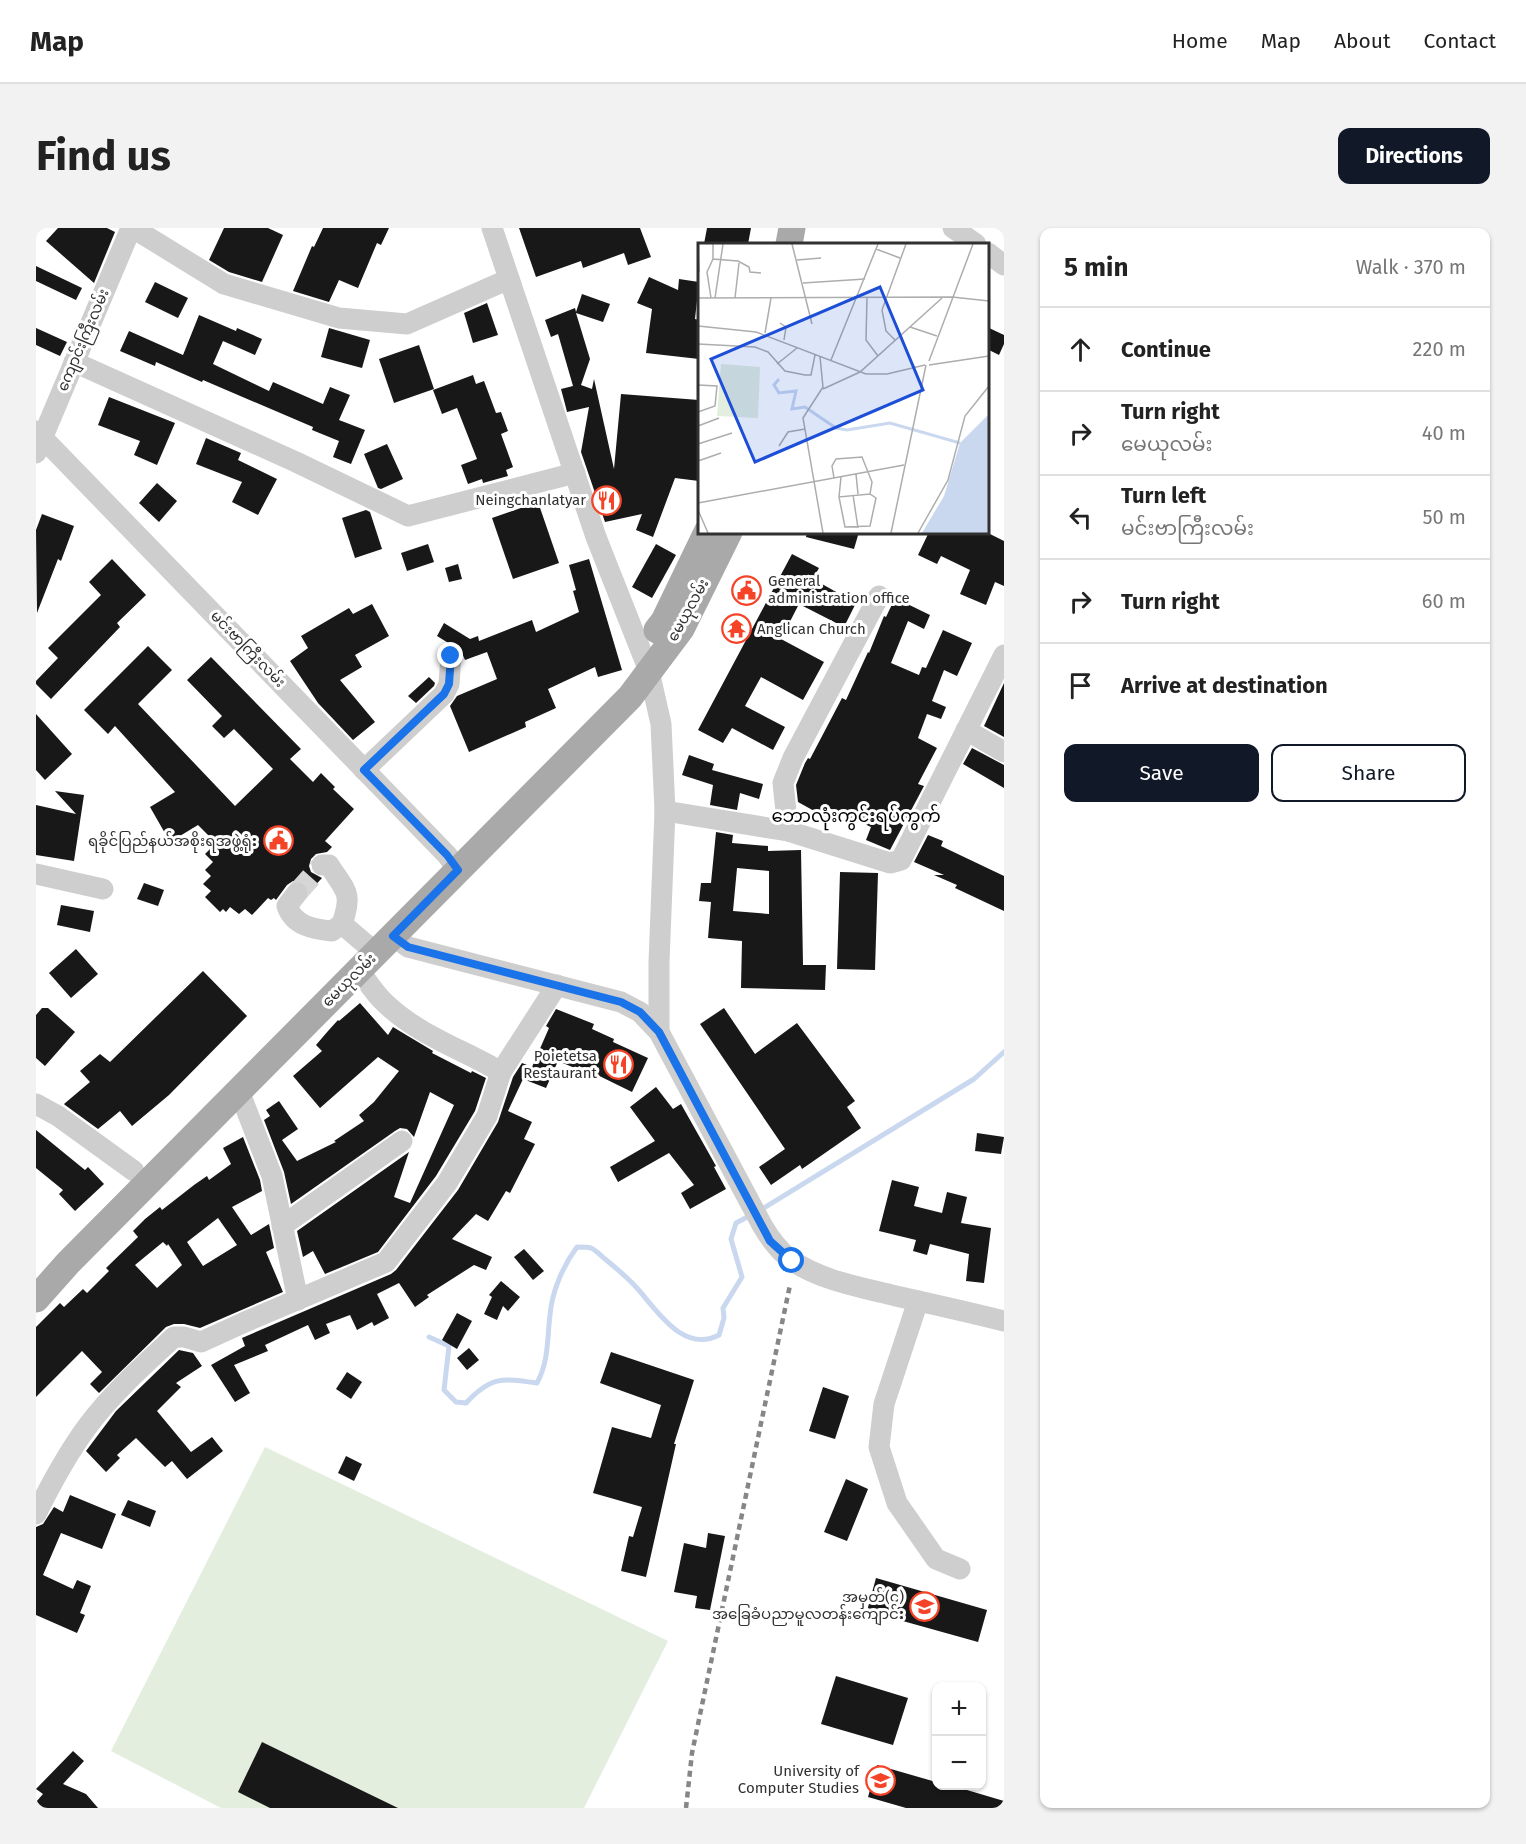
<!DOCTYPE html>
<meta charset="utf-8">
<style>
:root{--surface:#fff;--page:#f2f2f2;--text:#222;--muted:#767676;--line:#e0e0e0;--accent:#111827}
body{margin:0;font-family:"Fira Sans","Noto Sans Myanmar",sans-serif;background:var(--page);color:var(--text)}
.controls{position:absolute;right:18px;bottom:18px;display:grid;overflow:hidden;border-radius:12px;box-shadow:0 2px 4px #0004}
.controls button{width:54px;height:54px;display:grid;place-items:center;padding:0;border:0;border-bottom:2px solid var(--line);background:var(--surface);color:var(--text);font:30px sans-serif}
.stop{position:absolute;width:18px;height:18px;margin:-14px;border:4px solid #1a73e8;border-radius:50%;background:#fff}
.stop.end{background:#1a73e8;border-color:#fff;box-shadow:0 2px 6px #0008}
.list{margin:0;padding:0;list-style:none}
h2{display:flex;justify-content:space-between;align-items:center;height:78px;margin:0;padding:0 24px;font-size:26px}
h2 small{font-size:20px;font-weight:400;color:var(--muted)}
.list li{display:grid;grid-template-columns:39px 1fr auto;gap:18px;align-items:center;box-sizing:border-box;height:84px;padding:0 24px;border-top:2px solid var(--line)}
.list b{display:block;font-size:22px;white-space:nowrap}
.list p{margin:0;font-size:20px;white-space:nowrap;color:var(--muted)}
.list em{font-size:20px;font-style:normal;color:var(--muted)}
.actions{display:flex;gap:12px;padding:18px 24px}
.actions a{flex:1;padding:14px 0;border:2px solid var(--accent);border-radius:12px;text-align:center;font-size:21px;color:var(--accent)}
.actions .main{background:var(--accent);color:#fff}
.icon{flex:none;width:33px;height:33px;fill:none;stroke:currentColor;stroke-width:2;stroke-linecap:round;stroke-linejoin:round}
.map{position:relative;flex:none;width:968px;height:1580px;overflow:hidden;border-radius:12px}
header{display:flex;align-items:center;gap:36px;box-sizing:border-box;height:84px;padding:0 30px;background:var(--surface);border-bottom:2px solid var(--line)}
header strong{font-size:28px}
nav{display:flex;gap:33px;margin-inline-start:auto;font-size:21px}
.intro{display:flex;align-items:center;justify-content:space-between;box-sizing:border-box;height:144px;padding:0 36px}
h1{margin:0;font-size:42px}
.button{padding:15px 27px;border-radius:12px;background:var(--accent);color:#fff;font-size:21px;font-weight:700}
main{display:flex;gap:36px;padding:0 36px}
aside{flex:1;background:var(--surface);border-radius:12px;box-shadow:0 2px 4px #0004}
.map>svg:first-child{display:block}
.green{fill:#e3eede}
.lines{fill:none;stroke-linecap:round;stroke-linejoin:round}
.stream{stroke:#c9d8ef;stroke-width:5}
.building{fill:#181818;fill-rule:evenodd}
.minor-tunnel{stroke:#d6d6d6;stroke-width:21;stroke-dasharray:21 10;stroke-linecap:butt}
.minor{stroke:#cecece;stroke-width:21}
.major{stroke:#a9a9a9;stroke-width:27}
.rail{stroke:#868686;stroke-width:4.5;stroke-dasharray:6 4.5;stroke-linecap:butt}
.route{stroke:#1a73e8;stroke-width:8}
.labels{text-anchor:middle;stroke-width:6;stroke-linejoin:round;paint-order:stroke}
.street-label{font-size:15px;fill:#313131;stroke:#fff}
.poi-label{font-size:15px;fill:#313131;stroke:#fff;text-anchor:end}
.quarter-label{font-size:18px;fill:#000;stroke:#fff}
.inset-river{fill:none;stroke:#c9d8ef;stroke-width:3}
.inset-road{fill:none;stroke:#adadad;stroke-width:1.5}
.view{fill:#1d4ed8;fill-opacity:0.15;stroke:#1d4ed8;stroke-width:3}
.inset-edge{fill:none;stroke:#313131;stroke-width:3}
</style>
<header>
<strong>Map</strong>
<nav><a>Home</a><a>Map</a><a>About</a><a>Contact</a></nav>
</header>
<div class="intro"><h1>Find us</h1><a class="button">Directions</a></div>
<main>
<div class="map">
<svg width="968" height="1580" viewBox="0 0 968 1580">
<rect width="100%" height="100%" fill="#fff"/>
<path class="green" d="M229,1219l403,194 -84,167h-363l-110,-57z"/>
<g class="lines">
<g class="stream">
<path d="M723,983l215,-132 30,-27"/>
<path d="M393,1109l20,9 -5,44 12,12 10,1c25,-27 36,-25 71,-20 12,-22 10,-44 13,-68 2,-24 13,-49 27,-68 4,0 10,0 14,1 5,2 10,8 14,11 11,9 22,18 31,28 21,23 47,67 83,48l5,-17 -1,-10 19,-31 -11,-38 5,-16 15,-8"/>
</g>
</g>
<g class="building">
<path d="M22,0h49l8,4 -21,51 -48,-42z"/>
<path d="M188,0h44l15,7 -21,47 -33,-10 -20,-12z"/>
<path d="M287,0h66l-8,17 -4,-2 -19,45 -19,-8 -10,22 -36,-11 19,-45 2,1z"/>
<path d="M483,0h121l11,29 -23,8 -4,-12 -41,15 -2,-7 -45,16z"/>
<path d="M671,0h44l-3,16h-44z"/>
<path d="M0,38l46,22 -6,12 -40,-19z"/>
<path d="M613,49l29,13 1,-11 20,3 -4,37 4,1v39l-53,-6 6,-44 -15,-6z"/>
<path d="M119,54l33,16 -10,20 -33,-16z"/>
<path d="M546,66l28,10 -7,18 -27,-9 14,46 -9,26 11,4 2,-10 20,90 7,-75 78,6v81l-24,-3 -22,59 -17,-7 6,-16 -37,8 -24,-70 8,-45 -22,5 -2,-8 -4,-15 12,-3 -15,-52 -7,3 -6,-17 30,-12 1,4z"/>
<path d="M451,75l11,32 -25,8 -9,-30z"/>
<path d="M163,87l37,16 1,-3 25,11 -7,16 -32,-14 -10,23 56,27 4,-9 50,22 7,-17 20,8 -11,25 26,10 -14,34 -18,-7 6,-16 -27,-11 1,-3 -110,-47 -1,2 -46,-20 -1,4 -35,-15 9,-20 54,24z"/>
<path d="M951,99l17,8v9l-5,11 -12,-6z"/>
<path d="M0,100l31,14 -7,14 -24,-11z"/>
<path d="M293,100l41,12 -8,28 -41,-11z"/>
<path d="M383,117l15,44 -40,14 -15,-44z"/>
<path d="M437,147l3,9 8,-3 12,32 5,-1 7,19 -7,3 12,33 -7,3 2,6 -25,7 -1,-4 -14,5 -7,-19 16,-6 -20,-51 -15,6 -9,-24z"/>
<path d="M73,169l66,26 -18,42 -23,-10 6,-14 -42,-16z"/>
<path d="M170,210l35,15 -3,7 39,19 -19,36 -26,-13 10,-20 -46,-18z"/>
<path d="M351,216l16,35 -22,10 -3,-1 -14,-34z"/>
<path d="M121,255l20,18 -18,21 -20,-19z"/>
<path d="M502,274l21,61 -46,16 -21,-61z"/>
<path d="M330,282l4,2 12,37 -27,9 -13,-40z"/>
<path d="M6,286l32,12 -13,35 -3,-2 -21,54 -1,-83z"/>
<path d="M771,304h52l-5,17 -48,-12z"/>
<path d="M893,304h57l18,9v45l-9,-4 -9,23 -26,-11 10,-24 -29,-14 -4,8 -19,-9z"/>
<path d="M392,316l6,18 -27,9 -6,-18z"/>
<path d="M620,316l20,11 -24,43 -20,-11z"/>
<path d="M756,326l27,14 -6,11 43,24 -12,24 -45,-23 -18,35 43,23 -21,38 -42,-23 -16,29 40,21 -12,23 -41,-22 -9,15 -25,-13z"/>
<path d="M76,331l34,36 -29,28 3,4 -69,72 -15,-15v-3l22,-23 -10,-10 53,-53 -12,-13z"/>
<path d="M553,331l33,111 -24,7 -3,-10 -47,22 8,19 -31,14 1,5 -57,25 -19,-46 7,-10 40,-17 -10,-27 -22,8 -6,-14 -9,-2 -13,-8 7,-13 26,16 8,-3 1,5 53,-21 4,12 43,-20 -6,-21 3,-1 -7,-25z"/>
<path d="M422,336l4,15 -13,3 -4,-14z"/>
<path d="M859,370l35,17 -6,14 -16,-8 -17,42 28,12 3,-8 4,1 17,-38 29,13 -15,33 -13,-6 -12,31 14,6 -5,12 -14,-5 -9,24 19,10 -19,36 6,2 -34,64 -24,-10 5,-13 -42,-19 -4,9 -27,-15 -2,-17 9,-22 3,-5 2,1 32,-61 4,2 22,-48 1,1 15,-37 2,1z"/>
<path d="M336,376l17,32 -34,19 7,12 -22,13 35,42 -22,18 -35,-37 -28,-42 18,-13 -7,-12 48,-28 4,6z"/>
<path d="M112,418l24,24 -34,34 97,102 38,-37 -39,-40 -10,9 -12,-12 10,-10 -35,-36 24,-23 90,92 -11,10 23,23 8,-9 14,14 -2,2 21,20 -29,32 7,6 -5,5 -11,2 -5,5 -2,7 2,6 11,6 -13,14 -5,-9 -11,-2 -6,4 -11,15 -2,-2 -3,2 -3,-2 -16,17 -7,-6 -6,5 -9,-7 -4,5 -3,-3 -3,3 -15,-15 6,-6 -8,-7 8,-8 -6,-6 8,-8 -8,-8 11,-11 -18,-18 -28,17 -20,-35 25,-15 -60,-66 -7,8 -24,-24z"/>
<path d="M393,449l6,6 -1,3 -18,17 -8,-7z"/>
<path d="M968,455v54l-20,-11z"/>
<path d="M0,486l36,40 -27,26 -9,-10z"/>
<path d="M936,520l32,17v23l-41,-24z"/>
<path d="M653,527l25,9 -2,6 51,14 -4,15 -19,-6 -3,17 -27,-5 3,-20 -31,-10z"/>
<path d="M19,563l29,4 -10,66 -38,-6v-50l40,9z"/>
<path d="M680,604l17,3 -1,8 36,3v5l33,-1 2,115h23l-1,25 -84,-2 1,-47 -34,-3 3,-36 -12,-1 2,-18h10zM701,640l32,3v43l-36,-3z"/>
<path d="M892,607l15,6 -2,5 63,30v35l-49,-23 2,-3 -23,-10h10l-30,-13z"/>
<path d="M804,644l38,1 -3,97 -38,-1z"/>
<path d="M108,655l20,7 -6,16 -21,-7z"/>
<path d="M25,677l33,6 -4,21 -33,-7z"/>
<path d="M40,721l22,25 -27,24 -22,-25z"/>
<path d="M167,743l44,45 -78,79 -37,31 -12,-15 -22,18 -33,-24 -1,-1 26,-22 -10,-11 20,-17 10,8z"/>
<path d="M324,775l28,32 5,-8 40,24 -1,2 39,20 1,-2 14,7 -11,33 -39,65 -58,76 -53,22 -12,-23 -10,6 -6,-26 112,-79 -15,45 16,6 44,-98 -24,-13 -16,45 -7,-8 -7,-1 -5,3 -104,73 -7,-32 -20,-52 6,-4 -4,-6 13,-9 19,28 -16,11 15,21 39,-19 -2,-1 30,-20 -5,-6 15,-13 25,-31 -21,-14 -58,51 -27,-32 29,-25 -6,-6 12,-14 10,-11 1,1z"/>
<path d="M6,780h6l27,24 -30,34 -9,-8v-43z"/>
<path d="M688,780l31,46 42,-31 58,78 -8,6 14,21 -59,41 -2,-4 -29,20 -12,-18 26,-18 -85,-125z"/>
<path d="M520,781l38,15 -2,5 22,10 -1,3 35,16 -16,34 -53,-26 -2,3 -19,-8 -12,27 -23,-9 -15,32 24,11 -8,17 11,5 -25,49 -4,-2 -18,30 -12,-7 -24,25 40,18 -6,13 -12,-5 -47,30 2,2 -14,10 -16,-24 -22,11 12,24 -15,8 -2,-4 -15,8 -7,-15 -24,9 4,9 -15,7 -7,-15 -43,20 3,6 -34,14 16,28 -15,9 -24,-37 34,-19 -3,-8 149,-64 5,-4 62,-80 40,-68 15,-45 9,-14 10,4 17,-39 -3,-2z"/>
<path d="M620,859l17,22 8,-5 35,62 -2,1 12,22 -36,20 -9,-16 13,-8 -25,-32 -51,29 -8,-15 45,-26 -25,-34z"/>
<path d="M0,902l49,40 3,-3 16,17 -29,27 -16,-17 4,-4 -27,-22z"/>
<path d="M941,905l27,4 -3,17 -26,-3z"/>
<path d="M207,909l17,43 2,11 -30,16 19,28 18,-11 5,24 -8,4 17,40 -83,36 -16,-4h-10l-8,3 -67,66 -9,-9 12,-12 -20,-21 -46,46v-70l24,-24 4,4 19,-18 4,4 22,-22 -3,-3 32,-31 -5,-6 12,-12 15,-12 2,3 32,-25 13,-9 2,4 22,-16 -8,-16zM182,990l19,27 -34,21 -16,-24zM127,1014l4,4 1,-2 14,21 -25,23 -22,-23z"/>
<path d="M856,952l27,7 -5,19 28,7 5,-21 20,5 -6,26 30,5 -7,55 -18,-2 3,-27 -39,-10 -3,11 -14,-4 3,-11 -37,-9z"/>
<path d="M488,1021l20,22 -11,9 -19,-23z"/>
<path d="M465,1053l19,16 -12,14 -5,-5 -6,14 -13,-6 8,-17 -3,-2z"/>
<path d="M421,1085l15,8 -15,28 -15,-9z"/>
<path d="M433,1120l10,12 -12,10 -10,-12z"/>
<path d="M143,1122l14,3 9,13 -26,17 5,4 -24,24 34,41 21,-15 11,14 -36,28 -15,-18 -7,6 -29,-29 -19,17 3,3 -14,14 -20,-21 30,-40z"/>
<path d="M575,1124l83,28 -20,64h2l-30,133 -25,-6 8,-35 4,1 9,-30 -49,-14 19,-66 39,11 10,-33 -61,-22z"/>
<path d="M311,1144l15,10 -11,17 -15,-10z"/>
<path d="M787,1159l26,9 -14,43 -26,-8z"/>
<path d="M310,1228l16,8 -8,17 -16,-8z"/>
<path d="M810,1251l22,10 -21,52 -23,-9z"/>
<path d="M34,1267l46,19 -14,35 -41,-16 -18,42 30,14 4,-9 14,6 -11,27 5,2 -8,18 -41,-18v-88l7,-3 11,-17 9,5z"/>
<path d="M92,1272l28,11 -6,16 -29,-12z"/>
<path d="M672,1305l17,3 -15,74 -15,-2 2,-12 -23,-4 10,-49 22,5z"/>
<path d="M840,1350l111,32 -9,32 -111,-31z"/>
<path d="M800,1448l72,22 -15,47 -72,-21z"/>
<path d="M226,1514l136,66h-128l-32,-16z"/>
<path d="M37,1523l11,10 -21,23 23,10 12,14h-62v-6l7,-8 -7,-5z"/>
<path d="M841,1537l59,17v3h14l54,16v7h-98l-38,-11z"/>
</g>
<g class="lines">
<path class="minor-tunnel" d="M261,665l25,-28"/>
<g class="minor">
<path d="M97,0l91,56 115,34 68,6 102,-45"/>
<path d="M456,0l104,309 53,134 12,53 4,87 -6,151v70"/>
<path d="M917,0l23,16"/>
<path d="M952,25l16,12"/>
<path d="M38,134l222,100 112,54 167,-43"/>
<path d="M0,203l411,424 11,15"/>
<path d="M0,225l95,-225"/>
<path d="M930,502l38,22"/>
<path d="M328,542l80,-76 5,-10 2,-28"/>
<path d="M629,583l123,20 102,32 11,-3 103,-205"/>
<path d="M752,603l-5,-48 10,-25 86,-162"/>
<path d="M286,637h7c17,27 24,27 13,59"/>
<path d="M0,646l67,15"/>
<path d="M261,665l-10,13c7,20 26,23 45,25l10,-7 34,29"/>
<path d="M357,708l15,11 213,55 19,10 19,20 103,193c8,14 16,25 29,35 31,21 69,27 105,36 36,8 72,16 108,25"/>
<path d="M465,844l56,-87"/>
<path d="M203,863l33,85 26,124"/>
<path d="M0,876l22,12 76,55"/>
<path d="M246,998l120,-85"/>
<path d="M882,1073l-34,103 -5,43 18,56 39,56 24,10"/>
<path d="M0,1286c15,-30 31,-60 51,-87 24,-33 58,-63 87,-90h10l17,5 44,-20 141,-60 61,-79 40,-67 14,-44c-39,-23 -83,-37 -116,-69 -10,-9 -18,-22 -26,-33"/>
</g>
<g class="major">
<path d="M753,16l3,-16"/>
<path d="M621,402l7,-9 43,-89"/>
<path d="M0,1071l32,-36 562,-566 51,-68 48,-97"/>
</g>
<path class="rail" d="M650,1580l6,-55 98,-468"/>
</g>
<g class="lines">
<path class="route" d="M415,428l-2,28 -5,10 -80,76 83,85 11,15 -65,66 15,11 213,55 19,10 19,20 111,209 22,20"/>
</g>
<defs>
<symbol id="restaurant-ring" viewBox="-11 -11 22 22"><circle r="9.5" fill="#fff" stroke="#f44327" stroke-width="1.5"/><path d="M-5-6h1v4h1v-4h1v4h1v-4h1v5L-1.5 .5V6h-2V.5L-5-1ZM5-6V6H3V1.5H1.5Q1.5-4 5-6Z" fill="#f44327"/></symbol>
<symbol id="civic-ring" viewBox="-11 -11 22 22"><circle r="9.5" fill="#fff" stroke="#f44327" stroke-width="1.5"/><path d="M-.6-6.5H3V-4.5H.6V-3L4-1V1h2V6H-6V1h2V-1L-.6-3ZM-1.2 2.5V6h2.4V2.5Z" fill="#f44327"/></symbol>
<symbol id="temple-ring" viewBox="-11 -11 22 22"><circle r="9.5" fill="#fff" stroke="#f44327" stroke-width="1.5"/><path d="M0-6L5-2H3V0L6.5 2.5H4V6H1.5V3h-3V6H-4V2.5H-6.5L-3 0V-2H-5Z" fill="#f44327"/></symbol>
<symbol id="school-ring" viewBox="-11 -11 22 22"><circle r="9.5" fill="#fff" stroke="#f44327" stroke-width="1.5"/><path d="M0-5L7-2L0 1L-7-2ZM-4 1L0 2.5L4 1V4Q0 6-4 4Z" fill="#f44327"/></symbol>
<symbol id="university-ring" viewBox="-11 -11 22 22"><circle r="9.5" fill="#fff" stroke="#f44327" stroke-width="1.5"/><path d="M0-5L7-2L0 1L-7-2ZM-4 1L0 2.5L4 1V4Q0 6-4 4Z" fill="#f44327"/></symbol>
</defs>
<g fill-rule="evenodd">
<use href="#restaurant-ring" x="554" y="256" width="33" height="33"/>
<use href="#civic-ring" x="694" y="346" width="33" height="33"/>
<use href="#temple-ring" x="684" y="384" width="33" height="33"/>
<use href="#civic-ring" x="226" y="596" width="33" height="33"/>
<use href="#restaurant-ring" x="566" y="820" width="33" height="33"/>
<use href="#school-ring" x="872" y="1362" width="33" height="33"/>
<use href="#university-ring" x="828" y="1536" width="33" height="33"/>
</g>
<g class="labels">
<g class="street-label">
<text transform="translate(47 112) rotate(-67)" y="5">ကျောင်းကြီးလမ်း</text>
<text transform="translate(652 382) rotate(-61)" y="5">မေယုလမ်း</text>
<text transform="translate(212 421) rotate(46)" y="5">မင်းဗာကြီးလမ်း</text>
<text transform="translate(313 752) rotate(-45)" y="5">မေယုလမ်း</text>
</g>
<g class="poi-label">
<text x="550" y="277">Neingchanlatyar</text>
<text x="732" y="358" text-anchor="start">General<tspan x="732" dy="17">administration office</tspan></text>
<text x="721" y="406" text-anchor="start">Anglican Church</text>
<text x="221" y="618">ရခိုင်ပြည်နယ်အစိုးရအဖွဲ့ရုံး</text>
<text x="561" y="833">Poietetsa<tspan x="561" dy="17">Restaurant</tspan></text>
<text x="868" y="1374">အမှတ်(၄)<tspan x="868" dy="17">အခြေခံပညာမူလတန်းကျောင်း</tspan></text>
<text x="823" y="1548">University of<tspan x="823" dy="17">Computer Studies</tspan></text>
</g>
<g class="quarter-label">
<text x="820" y="594">ဘောလုံးကွင်းရပ်ကွက်</text>
</g>
</g>
<g transform="translate(662 15)">
<rect width="291" height="291" fill="#fff"/>
<path d="M23,121l39,3 -2,51 -41,-2z" fill="#e3eede"/>
<path d="M291,171v119h-67l22,-37 16,-53z" fill="#c9d8ef"/>
<path class="inset-river" d="M81,136l-5,6 5,8 17,-2 -4,18 13,-2 31,21 11,2 43,-7 70,20"/>
<path class="inset-road" d="M0,1l1,28M15,1v15l25,2 11,6 1,5 11,1M94,1l20,80M178,6l24,9M99,17l24,-2M105,40l62,-4M169,54l-1,43 12,16M0,55l254,-1 37,4M13,55l-4,-26 6,-13M17,55l8,-54M37,55l4,-35M82,80l6,4 -2,13M0,83l58,6 110,42h21l38,-9M212,84l27,9M67,90l6,-35M197,97l-9,-9 -4,-21 24,-66M0,101l57,3 13,5 17,19 20,4h6l4,-20M122,114l3,30 -20,31 20,115M133,117l47,-116M231,118l44,-117M79,121l20,-16M231,122l60,-9M0,142l19,1 -2,20 -17,6M125,146l37,-17 82,-74M0,183l21,-8M0,201l34,-11M81,203l9,-14 17,-3M0,218l23,-8M158,231l2,20M136,235l-2,-12 4,-7 26,-2 10,25 -2,12M155,252l5,33M141,254l6,30 25,-1 6,-28 -6,-4 -31,3 2,-20M0,260l206,-38M0,267l10,23M193,290l35,-168M220,290l30,-53 17,-64 24,-30"/>
<path class="view" d="M182,44l43,103 -168,72 -44,-103z"/>
<rect width="291" height="291" class="inset-edge"/>
</g>
</svg>
<div class="controls">
<button>+</button>
<button>−</button>
</div>
<div class="stop" style="left:756px;top:1033px"></div>
<div class="stop end" style="left:415px;top:428px"></div>
</div>
<aside>
<h2>5 min<small>Walk · 370 m</small></h2>
<ul class="list">
<li><svg class="icon" aria-label="ahead" viewBox="0 0 24 24"><path d="M12 20V5M6 11l6-6 6 6"/></svg><div><b>Continue</b></div><em>220 m</em></li>
<li><svg class="icon" aria-label="right" viewBox="0 0 24 24"><path d="M7 20v-9h11M14 6l5 5-5 5"/></svg><div><b>Turn right</b><p>မေယုလမ်း</p></div><em>40 m</em></li>
<li><svg class="icon" aria-label="left" viewBox="0 0 24 24"><path d="M17 20v-9H6M10 6l-5 5 5 5"/></svg><div><b>Turn left</b><p>မင်းဗာကြီးလမ်း</p></div><em>50 m</em></li>
<li><svg class="icon" aria-label="right" viewBox="0 0 24 24"><path d="M7 20v-9h11M14 6l5 5-5 5"/></svg><div><b>Turn right</b></div><em>60 m</em></li>
<li><svg class="icon" aria-label="arrive" viewBox="0 0 24 24"><path d="M6 21V4h12l-3 4 3 4H6"/></svg><div><b>Arrive at destination</b></div></li>
</ul>
<div class="actions"><a class="main">Save</a><a>Share</a></div>
</aside>
</main>
